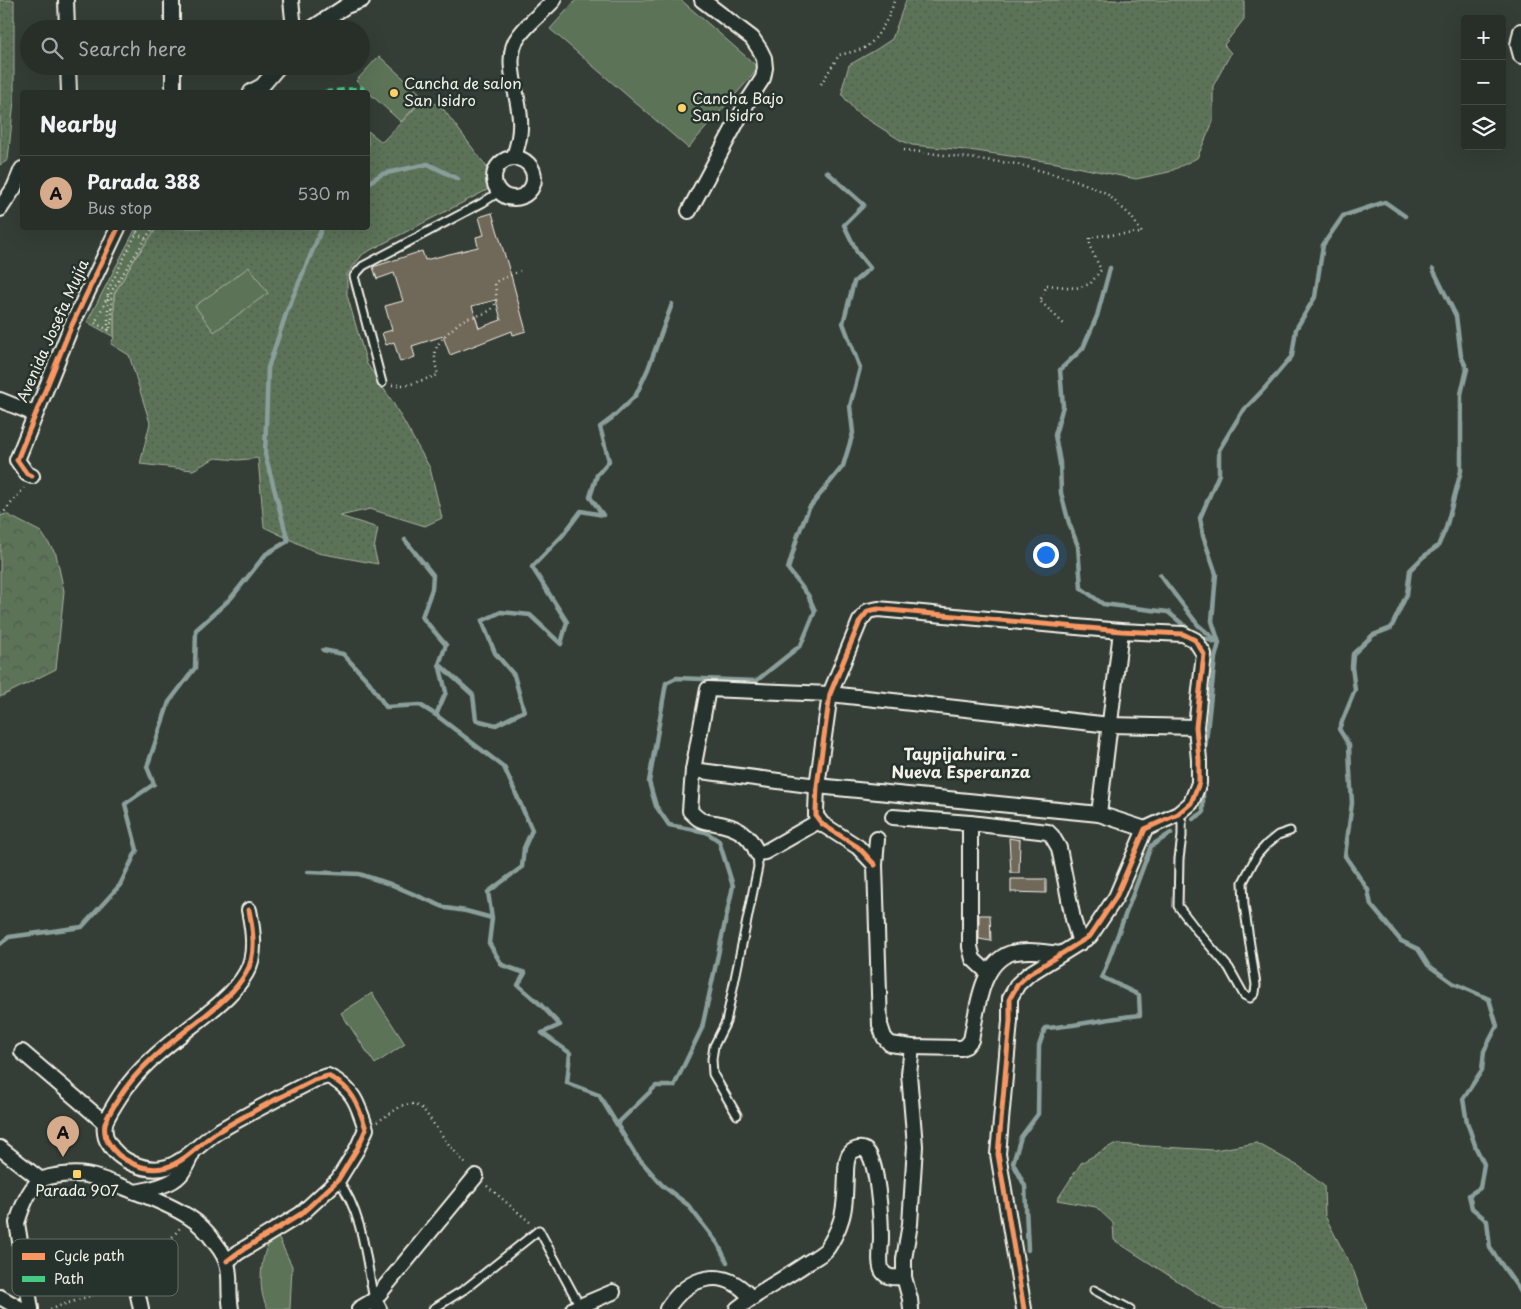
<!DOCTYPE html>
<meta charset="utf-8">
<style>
:root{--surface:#282e28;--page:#343a34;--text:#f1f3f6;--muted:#a5a8a8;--line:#444a45;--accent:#d6ab8b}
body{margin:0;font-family:"Playpen Sans",sans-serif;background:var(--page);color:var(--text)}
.controls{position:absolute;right:15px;top:15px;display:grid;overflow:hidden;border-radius:5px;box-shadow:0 5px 20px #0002}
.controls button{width:45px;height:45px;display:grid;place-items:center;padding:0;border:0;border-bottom:1px solid var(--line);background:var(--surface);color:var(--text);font:25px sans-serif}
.you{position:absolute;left:1045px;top:554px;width:18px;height:18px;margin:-12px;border:4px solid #fff;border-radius:50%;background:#1a73e8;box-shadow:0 0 0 8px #1a73e833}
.badge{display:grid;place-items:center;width:32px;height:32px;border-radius:50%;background:var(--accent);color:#111;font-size:16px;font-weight:700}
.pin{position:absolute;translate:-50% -41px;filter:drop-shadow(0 1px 2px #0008)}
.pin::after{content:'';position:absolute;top:26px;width:18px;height:15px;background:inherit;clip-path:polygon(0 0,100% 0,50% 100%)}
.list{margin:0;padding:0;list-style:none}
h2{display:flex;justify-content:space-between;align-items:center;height:65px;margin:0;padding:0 20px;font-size:21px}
h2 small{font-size:16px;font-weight:400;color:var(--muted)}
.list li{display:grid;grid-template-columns:32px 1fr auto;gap:15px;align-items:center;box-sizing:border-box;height:75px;padding:0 20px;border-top:1px solid var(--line)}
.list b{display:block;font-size:19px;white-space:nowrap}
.list p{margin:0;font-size:16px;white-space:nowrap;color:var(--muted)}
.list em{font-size:16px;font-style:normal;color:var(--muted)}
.icon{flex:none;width:28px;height:28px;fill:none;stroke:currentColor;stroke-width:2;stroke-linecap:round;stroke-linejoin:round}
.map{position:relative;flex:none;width:1521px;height:1309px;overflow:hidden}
.search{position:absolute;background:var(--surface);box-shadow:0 5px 20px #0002;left:20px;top:20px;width:350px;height:55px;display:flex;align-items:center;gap:12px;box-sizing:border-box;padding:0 18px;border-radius:28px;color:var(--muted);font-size:19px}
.panel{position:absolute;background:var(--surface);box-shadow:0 5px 20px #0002;left:20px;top:90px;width:350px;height:140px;border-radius:5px}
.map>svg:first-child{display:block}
.grass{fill:url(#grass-dots);stroke:#a8b2a0}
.forest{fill:url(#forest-crowns);stroke:#a8b2a0}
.park{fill:#5b7358;stroke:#a8b2a0}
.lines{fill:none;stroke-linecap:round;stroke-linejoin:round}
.stream{stroke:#8a9f9b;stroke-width:4.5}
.building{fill:#706859;stroke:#f4f1e8;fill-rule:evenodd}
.lane-casing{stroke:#f4f1e8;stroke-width:11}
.street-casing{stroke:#f4f1e8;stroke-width:18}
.path{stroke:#f4f1e8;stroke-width:2.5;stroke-dasharray:1 4;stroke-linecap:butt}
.lane{stroke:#26332d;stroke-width:7}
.street{stroke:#26332d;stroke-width:14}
.quiet{stroke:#46c982;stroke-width:4;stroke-dasharray:8 4;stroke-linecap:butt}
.cycleway-casing{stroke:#26332d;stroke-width:8}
.cycleway{stroke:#f99763;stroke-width:5}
.poi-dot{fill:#ffd166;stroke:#26332d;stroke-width:2}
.labels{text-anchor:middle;stroke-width:5;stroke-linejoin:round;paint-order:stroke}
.poi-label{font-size:15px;fill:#f4f1e8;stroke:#26332d;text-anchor:start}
.street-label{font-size:15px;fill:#f4f1e8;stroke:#26332d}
.neighbourhood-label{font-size:16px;font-weight:bold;fill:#f4f1e8;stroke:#26332d}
.key{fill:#26332d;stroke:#646c65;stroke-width:1}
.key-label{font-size:14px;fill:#f4f1e8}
</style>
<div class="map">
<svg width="1521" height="1309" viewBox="0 0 1521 1309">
<defs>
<pattern id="grass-dots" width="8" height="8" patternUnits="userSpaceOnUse" patternTransform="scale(1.25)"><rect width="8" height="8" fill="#5b7358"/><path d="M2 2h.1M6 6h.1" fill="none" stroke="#515b4e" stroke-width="1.8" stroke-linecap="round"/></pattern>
<pattern id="forest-crowns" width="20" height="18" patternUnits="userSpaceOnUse" patternTransform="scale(1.25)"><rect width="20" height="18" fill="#5b7358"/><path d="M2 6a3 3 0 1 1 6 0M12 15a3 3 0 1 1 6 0" fill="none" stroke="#515b4e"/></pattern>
</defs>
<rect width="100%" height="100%" fill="#353e36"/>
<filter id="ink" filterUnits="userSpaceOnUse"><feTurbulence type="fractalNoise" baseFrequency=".02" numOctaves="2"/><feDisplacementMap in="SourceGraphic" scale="10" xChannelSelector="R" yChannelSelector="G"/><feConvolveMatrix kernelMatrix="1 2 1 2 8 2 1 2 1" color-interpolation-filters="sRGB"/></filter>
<g filter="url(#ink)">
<g class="grass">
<path d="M0,0h14v100l-6,60 -8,5z"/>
<path d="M906,0h338v19l-20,26 7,8 -18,33v36l-16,36 -28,14 -33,7 -79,-16 -81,-12 -64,-6 -12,-5 -44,-28 -13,-16 -1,-7 7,-24 28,-16 15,-10z"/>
<path d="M426,97l18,13 42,56 3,23 -126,65 -16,20v21l20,69 25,37 38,67 12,50 -17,8 -55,-17 -30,7 38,12 -4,21 4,15 -60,-11 -54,-26 -6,-69 -20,2 -23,-2 -22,12 -53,-6 10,-41 -21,-68 -18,-11 3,-7v-43l22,-37 18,-25 1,-4h213v-97l14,11z"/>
<path d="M1257,1143l43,24 24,19 1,30 29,56 13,37h-146l-107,-69 -1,-17 -17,-16 -39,-7 24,-37 33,-19 100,6z"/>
</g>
<path class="forest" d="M6,514l35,18 15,22 8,37 -8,78 -56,28v-181z"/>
<g class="park">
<path d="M576,0h105l78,68 -71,80 -138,-119z"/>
<path d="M379,56l45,41 -23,25 -45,-41z"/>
<path d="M136,228h19l-1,4 -18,25 -22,37v43l-27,-15z"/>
<path d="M249,267l19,26 -54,39 -19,-26z"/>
<path d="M372,993l33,51 -30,20 -34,-51z"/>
<path d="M277,1235l15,31 -2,43h-21c-12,-12 -9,-52 0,-66 2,-3 6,-6 8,-8z"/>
</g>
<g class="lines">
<g class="stream">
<path d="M368,183l14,-9 46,-10 30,15"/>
<path d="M1110,268l-13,48 -14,32 -23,22 3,36 -8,29 5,28 1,30 8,30 9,23 3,42 22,16 65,8 23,19"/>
<path d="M1433,269l23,47 5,40 6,13 -6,25v77l-15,57 -8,18 -15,11 -13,13 -3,24 -16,34 -18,7 -20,19 -1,13 3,23 -16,39 10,16 1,26 2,32 -7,53 23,34 3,15 30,36 17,8 10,16 25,18 36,16 8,27 -13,25 -2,19 -19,29 4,23 9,26 8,16 -4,24 -11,7 3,13 15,13 3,27 31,44"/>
<path d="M405,540l28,35 -1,14 -10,28 24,28 -7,19 7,28 -10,23 68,52 28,63 -8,18 -2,19 -34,25 4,26 -3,25 13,22 23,8 -7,12 22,19 20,21 -18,8 28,20 -3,30 32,12 36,59 27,31 26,20 30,39 9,18"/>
<path d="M1160,575l38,50 21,18 -4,15 -10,92"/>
<path d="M1197,636l22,7"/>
<path d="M1219,643l-7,-22 4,-47 -13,-38 -3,-18 19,-44v-24l23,-38 22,-23 28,-33 4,-27 19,-32 8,-52 20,-29 42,-14 20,14"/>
<path d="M323,650l20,4 26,28 17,25 34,-2 16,10"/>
<path d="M440,665l33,30 3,25 20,5 28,-14 -10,-36 -19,-22 -13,-32 19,-9 29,3 31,29 6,-22 -35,-55 31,-32 18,-24 22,4 -13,-18 7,-22 12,-14 -9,-34 12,-9 24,-23 12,-26 24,-65"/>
<path d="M1193,819l10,-6v-28"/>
<path d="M308,872l51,2 31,10 56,24 20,3 26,7"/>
<path d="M0,944l9,-7 73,-10 38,-42 17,-35 -12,-46 29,-20 -7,-17 22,-65 26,-34 1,-38 35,-32 35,-44 22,-13 -23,-87 3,-86 19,-57 35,-83"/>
<path d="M617,1124l39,-38h18l28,-58 31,-142 -14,-45 -13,-9 -37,-7 -13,-19 -7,-24 17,-99 10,-5 80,3 45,-36 14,-34 -7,-16 -20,-26 10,-34 11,-27 34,-42 10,-33 -3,-27 10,-38 -17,-45 11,-41 16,-14 -13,-16 -13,-27 20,-20 -37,-33"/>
<path d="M1028,1250l-3,-64 -12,-23 8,-26 17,-23 1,-68 6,-18c32,-2 63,-10 95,-13l-1,-20 -37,-18 49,-131 20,-13"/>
</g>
</g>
<g class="building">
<path d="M492,213l20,66 14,52 -13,4 -1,-4 -62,24 -7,-19 -31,10 3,11 -15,5 -6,-20 -8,3 -4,-12 10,-3 -7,-24 18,-5 -9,-28 -17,6 -4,-12 49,-16 3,9 53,-13 -2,-10 8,-2 -5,-18zM496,300l5,20 -22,8 -7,-22z"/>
<path d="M1009,838l11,2 -1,33h-8z"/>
<path d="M1011,879h35v14l-35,-1z"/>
<path d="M979,915h11l1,26 -12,-2z"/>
</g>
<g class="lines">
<defs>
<g id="lane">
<path d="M382,383l-28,-107 9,-10 119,-63 17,-11"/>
<path d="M1178,814l4,8v14l-3,23 -1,47 20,26 31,36 15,27 6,3 5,-5 1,-8 -12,-80 -1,-23 14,-27 10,-11 11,-9 12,-4"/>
<path d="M737,1115l-24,-41 -1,-15 2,-13 12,-24 32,-155 -1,-14"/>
<path d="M338,1180c25,33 28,80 36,120"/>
<path d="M1094,1290l36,19"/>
<path d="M433,1309l32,-20 74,-59 41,76"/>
</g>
<g id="street">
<path d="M66,0l1,29"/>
<path d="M172,0v29"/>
<path d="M291,0l3,29"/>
<path d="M311,29l35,-23 16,-6"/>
<path d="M1521,31l-3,14 3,11"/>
<path d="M68,66l1,26"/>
<path d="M173,66v26"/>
<path d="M251,92l11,-6 17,-20"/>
<path d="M514,157c4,-13 7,-24 6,-38 -1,-24 -18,-62 -1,-83 9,-13 24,-24 35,-36"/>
<circle cx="514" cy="178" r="20"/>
<path d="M0,209l14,-21 8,-19"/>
<path d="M689,211l59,-110 15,-23 2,-10 -1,-10 -4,-8 -8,-12 -50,-38"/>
<path d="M0,400l35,14"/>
<path d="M32,476l-5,-2 -10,-14 54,-133 47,-99"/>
<path d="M693,770l124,16 282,28 46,15"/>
<path d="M1099,814l22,-183"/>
<path d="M893,817l77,6 78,9 4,4 7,12 14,71 7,24"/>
<path d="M819,821l-54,31 -8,1c-7,-20 -23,-27 -42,-30 -5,-1 -11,-1 -16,-4 -3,-2 -6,-5 -9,-8l3,-41 15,-81 122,5 280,31 86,2"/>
<path d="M970,823v124l3,12 15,14"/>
<path d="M877,839l-2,26 5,160 4,12 6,7 22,3 49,1 5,-2 5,-6c6,-28 9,-77 40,-87 16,-4 34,-1 50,1"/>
<path d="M875,865l-17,-18 -36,-23 -6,-8v-5l1,-25 13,-92 30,-73 8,-10 10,-2 243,22 62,3 12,6 9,14 -8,73 3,33v23l-8,20 -13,11 -33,15 -29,68 -26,39 -61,38 -11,10 -8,14v23l-12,133 26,155"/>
<path d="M22,1052l83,71"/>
<path d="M0,1148l41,32"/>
<path d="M136,1192c13,-3 34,-6 44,-17 5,-5 8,-14 12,-21"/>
<path d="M227,1261l12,-9 62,-38 37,-34 19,-31 9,-20c-8,-25 -13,-41 -38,-53l-14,4c-33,17 -66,33 -97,52 -17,11 -31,29 -50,35 -21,6 -49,-6 -59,-25 -3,-4 -4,-13 -3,-18 1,-7 18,-33 23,-39 21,-28 52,-49 79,-71 15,-12 29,-24 39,-41 11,-18 7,-43 3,-63"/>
<path d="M135,1281l6,28"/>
<path d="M0,1297l21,12"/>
<path d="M374,1300l102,-124"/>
<path d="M31,1309l-14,-86c4,-13 12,-36 24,-43 9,-5 35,-7 45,-5 17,3 32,10 47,16 19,7 39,15 56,26 10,6 20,17 27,27 20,25 10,38 15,65"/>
<path d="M359,1309l15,-9 5,9"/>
<path d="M573,1309l40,-17"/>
<path d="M667,1309c21,-33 57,-44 84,-11"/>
<path d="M737,1309c22,-18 47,-30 70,-46 6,-4 14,-8 19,-13 4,-5 12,-20 14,-27 6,-15 5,-33 6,-49 0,-6 0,-13 3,-19 3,-5 11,-8 16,-5 13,6 16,73 16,88 0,8 -3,28 2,34 5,7 13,5 21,5"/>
<path d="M911,1309l-1,-10 -6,-22v-18l6,-35 5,-78 -6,-72 3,-27"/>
</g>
</defs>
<use href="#lane" class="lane-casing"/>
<use href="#street" class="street-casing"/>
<g class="path">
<path d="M821,84l18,-29c8,-2 20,-4 27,-8 10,-6 27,-35 28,-47"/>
<path d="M904,150l113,14 61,17 28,12 25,23 11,17 -35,2 -17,2v10l11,23 -11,14 -14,4 -29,-3 -7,16 25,24"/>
<path d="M136,233l10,6"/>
<path d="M108,296l-13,27 15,8v-7l2,-2 -1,-30 41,-63"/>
<path d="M108,330v-40l31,-62"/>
<path d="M392,385h16l30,-10c-6,-22 -4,-30 13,-45 4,-3 8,-8 12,-10 11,-5 29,-4 33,-19 1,-5 -1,-14 -1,-19l25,-11"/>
<path d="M0,513l4,-1 20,-24"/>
<path d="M377,1122l26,-17 10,-1 10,5 23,32 21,25"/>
<path d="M487,1186l45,38"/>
<path d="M143,1271l37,-43"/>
<path d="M50,1309l73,-24"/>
</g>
<use href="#lane" class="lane"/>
<use href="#street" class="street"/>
<path class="quiet" d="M324,92l40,-4"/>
<defs>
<g id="cycleway">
<path d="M32,476l-5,-2 -10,-14 54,-133 47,-99"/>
<path d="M875,865l-17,-18 -36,-23 -6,-8v-5l1,-25 13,-92 30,-73 8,-10 10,-2 243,22 62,3 12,6 9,14 -8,73 3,33v23l-8,20 -13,11 -33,15 -29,68 -26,39 -61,38 -11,10 -8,14v23l-12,133 26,155"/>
<path d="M227,1261l12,-9 62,-38 37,-34 19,-31 9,-20c-8,-25 -13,-41 -38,-53l-14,4c-33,17 -66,33 -97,52 -17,11 -31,29 -50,35 -21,6 -49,-6 -59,-25 -3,-4 -4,-13 -3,-18 1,-7 18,-33 23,-39 21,-28 52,-49 79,-71 15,-12 29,-24 39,-41 11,-18 7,-43 3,-63"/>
</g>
</defs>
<use href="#cycleway" class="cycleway-casing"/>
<use href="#cycleway" class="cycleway"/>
</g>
</g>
<g class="poi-dot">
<circle cx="394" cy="93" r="5"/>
<circle cx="682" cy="108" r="5"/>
<rect x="72" y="1169" width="10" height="10" rx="2.5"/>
</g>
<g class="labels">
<g class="poi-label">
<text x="404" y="89">Cancha de salon<tspan x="404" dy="17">San Isidro</tspan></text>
<text x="692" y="104">Cancha Bajo<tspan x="692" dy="17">San Isidro</tspan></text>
<text x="77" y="1196" text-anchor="middle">Parada 907</text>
</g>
<g class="street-label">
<text transform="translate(53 331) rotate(-66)" y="5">Avenida Josefa Mujía</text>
</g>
<g class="neighbourhood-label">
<text x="961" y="760">Taypijahuira -<tspan x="961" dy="18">Nueva Esperanza</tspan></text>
</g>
</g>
<rect x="12" y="1239" width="166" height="57" rx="8" class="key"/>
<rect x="22" y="1253" width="23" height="7" fill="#f99763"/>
<rect x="22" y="1276" width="23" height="6" fill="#46c982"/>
<g class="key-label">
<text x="54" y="1261">Cycle path</text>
<text x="54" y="1284">Path</text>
</g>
</svg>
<div class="controls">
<button>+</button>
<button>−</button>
<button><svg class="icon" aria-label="layers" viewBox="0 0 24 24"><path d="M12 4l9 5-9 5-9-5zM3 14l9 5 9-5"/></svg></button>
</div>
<div class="you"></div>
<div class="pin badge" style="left:63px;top:1157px">A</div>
<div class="search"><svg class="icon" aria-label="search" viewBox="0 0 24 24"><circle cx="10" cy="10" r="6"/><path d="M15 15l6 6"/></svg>Search here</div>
<section class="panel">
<h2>Nearby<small></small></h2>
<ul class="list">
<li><span class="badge">A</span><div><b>Parada 388</b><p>Bus stop</p></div><em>530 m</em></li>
</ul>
</section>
</div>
